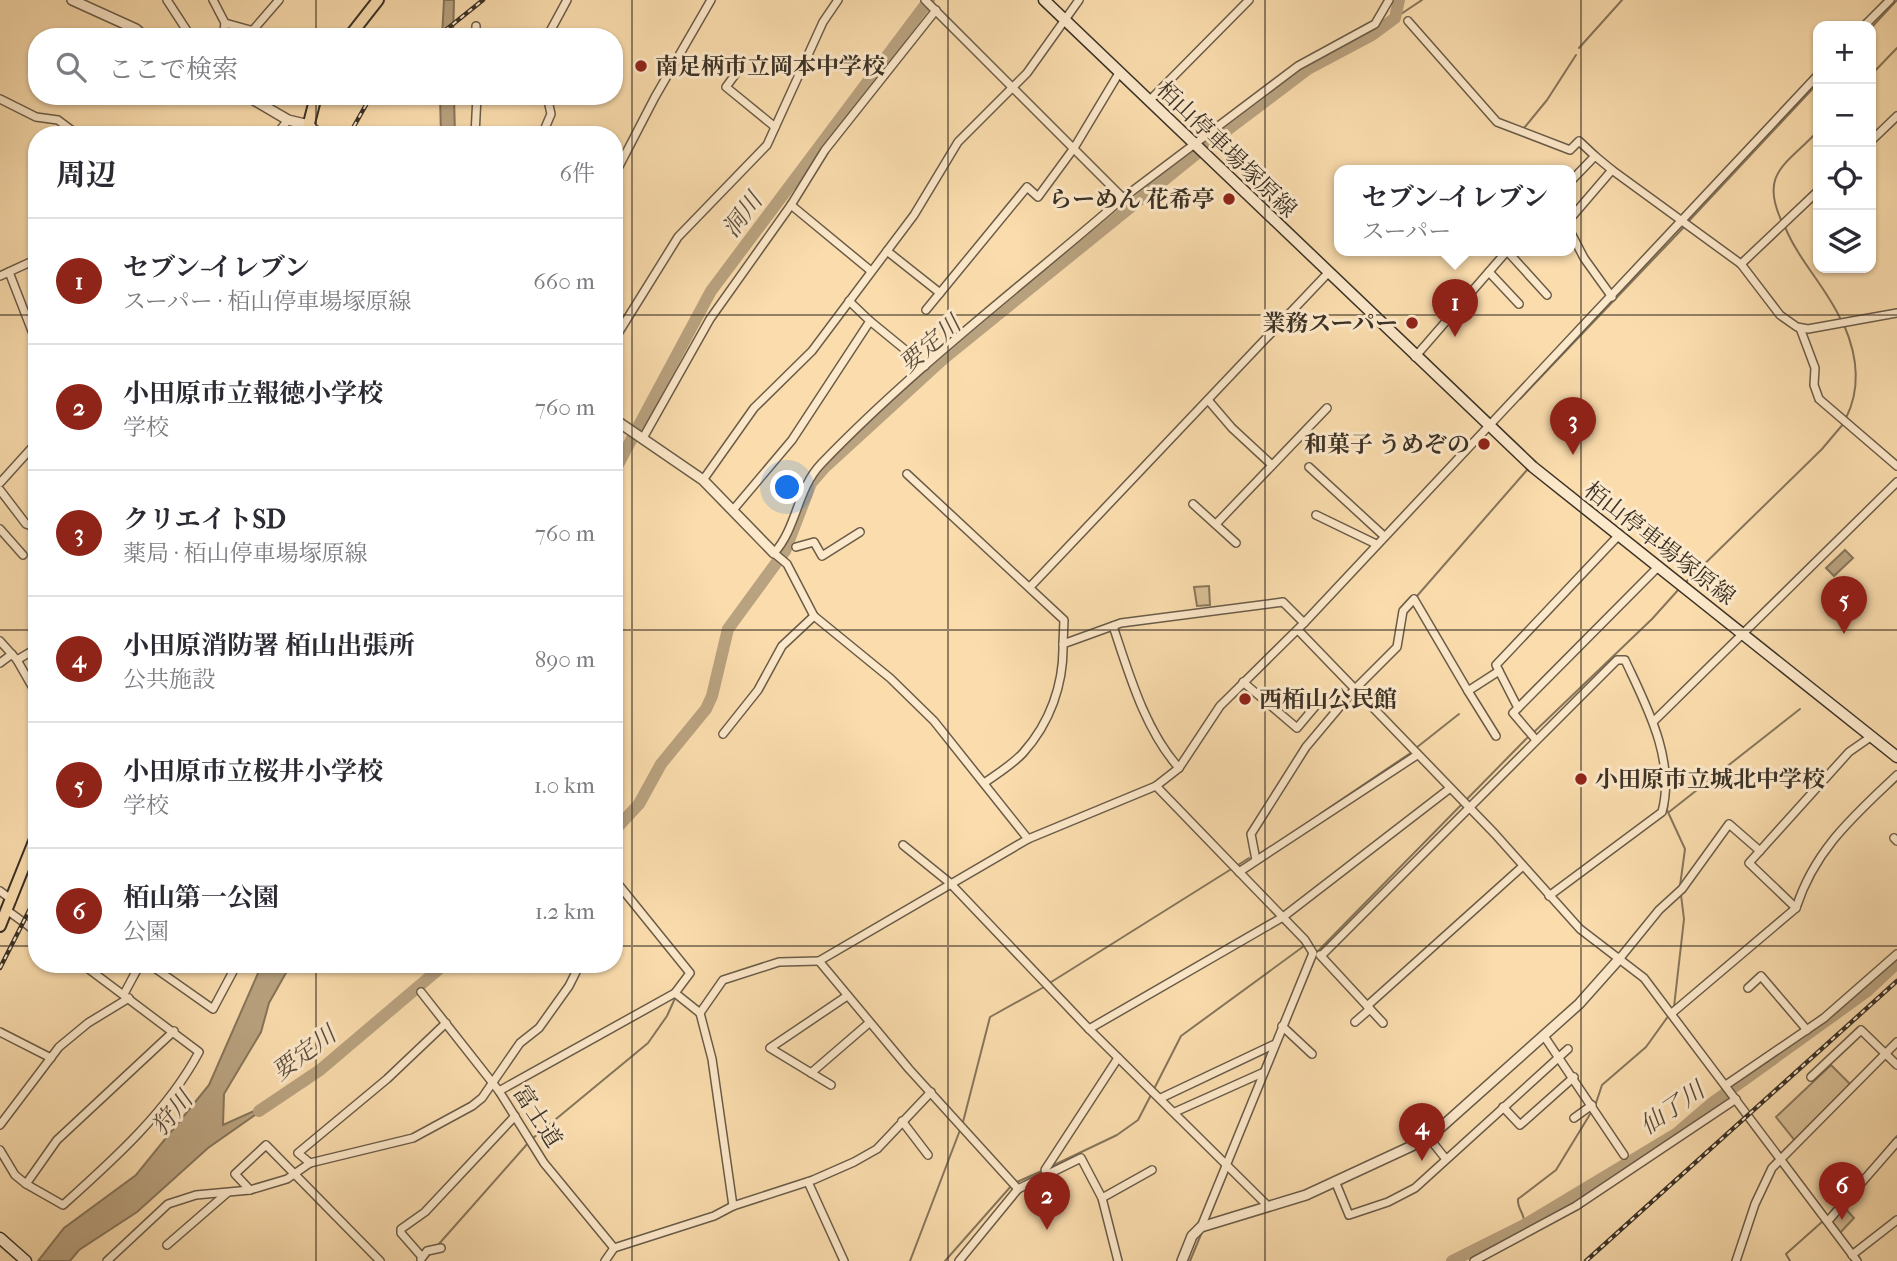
<!DOCTYPE html>
<html lang="ja">
<meta charset="utf-8">
<style>
:root{--surface:#fff;--page:#f2f2f3;--text:#2b2b33;--muted:#7c7c81;--line:#e1e1e2;--accent:#8f2418}
body{margin:0;font-family:"IM FELL French Canon","Noto Serif JP",serif;background:var(--page);color:var(--text)}
.controls{position:absolute;right:21px;top:21px;display:grid;overflow:hidden;border-radius:14px;box-shadow:0 2px 5px #0004}
.controls button{width:63px;height:63px;display:grid;place-items:center;padding:0;border:0;border-bottom:2px solid var(--line);background:var(--surface);color:var(--text);font:35px sans-serif}
.you{position:absolute;left:788px;top:488px;width:24px;height:24px;margin:-18px;border:5px solid #fff;border-radius:50%;background:#1a73e8;box-shadow:0 0 0 10px #1a73e833}
.badge{display:grid;place-items:center;width:46px;height:46px;border-radius:50%;background:var(--accent);color:#fff;font-size:23px;font-weight:700}
.pin{position:absolute;translate:-50% -58px;filter:drop-shadow(0 2px 4px #0008)}
.pin::after{content:'';position:absolute;top:37px;width:24px;height:21px;background:inherit;clip-path:polygon(0 0,100% 0,50% 100%)}
.popup{position:absolute;left:1334px;top:165px;width:242px;height:91px;box-sizing:border-box;display:grid;place-content:center;border-radius:14px;background:var(--surface);filter:drop-shadow(0 2px 5px #0005);font-size:23px;white-space:nowrap;color:var(--muted)}
.popup b{font-size:26px;color:var(--text)}
.popup::after{content:'';position:absolute;left:50%;top:100%;margin-left:-14px;border:14px solid transparent;border-top-color:var(--surface)}
.list{margin:0;padding:0;list-style:none}
h2{display:flex;justify-content:space-between;align-items:center;height:91px;margin:0;padding:0 28px;font-size:30px}
h2 small{font-size:23px;font-weight:400;color:var(--muted)}
.list li{display:grid;grid-template-columns:46px 1fr auto;gap:21px;align-items:center;box-sizing:border-box;height:126px;padding:0 28px;border-top:2px solid var(--line)}
.list b{display:block;font-size:26px;white-space:nowrap}
.list p{margin:0;font-size:23px;white-space:nowrap;color:var(--muted)}
.list em{font-size:23px;font-style:normal;color:var(--muted)}
.icon{flex:none;width:38px;height:38px;fill:none;stroke:currentColor;stroke-width:2;stroke-linecap:round;stroke-linejoin:round}
.map{position:relative;flex:none;width:1897px;height:1261px;overflow:hidden}
.search{position:absolute;background:var(--surface);box-shadow:0 2px 5px #0004;left:28px;top:28px;width:595px;height:77px;display:flex;align-items:center;gap:18px;box-sizing:border-box;padding:0 24px;border-radius:28px;color:var(--muted);font-size:26px}
.panel{position:absolute;background:var(--surface);box-shadow:0 2px 5px #0004;left:28px;top:126px;width:595px;height:847px;border-radius:28px}
.map>svg:first-child{display:block}
.green{fill:#d9bf96;stroke:#8a785e;stroke-width:2}
.water{fill:#b9a27f;stroke:#86755b;stroke-width:2}
.lines{fill:none;stroke-linecap:round;stroke-linejoin:round}
.stream{stroke:#86755b;stroke-width:2}
.river{stroke:#b9a27f;stroke-width:12}
.minor-casing{stroke:#6a5c48;stroke-width:10}
.tertiary-casing{stroke:#6a5c48;stroke-width:12}
.secondary-casing{stroke:#3a3126;stroke-width:13}
.primary-casing{stroke:#3a3126;stroke-width:14}
.minor{stroke:#fce8ca;stroke-width:7}
.tertiary{stroke:#fce8ca;stroke-width:9}
.secondary{stroke:#fce8ca;stroke-width:10}
.primary{stroke:#fadcad;stroke-width:10}
.rail-casing{stroke:#3a3126;stroke-width:4.5}
.rail{stroke:#fce8ca;stroke-width:2;stroke-dasharray:5;stroke-linecap:butt}
.grid{fill:none;stroke:#3a3126;stroke-width:2;stroke-opacity:0.55}
.poi-dot{fill:#8f2418;stroke:#fce8ca;stroke-width:2.5}
.labels{text-anchor:middle;stroke-width:6;stroke-linejoin:round;paint-order:stroke}
.poi-label{font-size:23px;font-weight:bold;fill:#3a3126;stroke:#fce8ca;text-anchor:start}
.street-label{font-size:23px;fill:#3a3126;stroke:#fce8ca}
.water-label{font-size:24px;font-style:italic;fill:#5a4d3c;stroke:#fce8ca}
</style>
<div class="map">
<svg width="1897" height="1261" viewBox="0 0 1897 1261">
<rect width="100%" height="100%" fill="#fadcad"/>
<filter id="stains"><feTurbulence type="fractalNoise" baseFrequency=".00286" numOctaves="4"/><feColorMatrix values="0 0 0 0 .2 0 0 0 0 .09 0 0 0 0 .02 0 0 0 .5 -.17"/></filter>
<radialGradient id="worn" r=".72"><stop offset=".6" stop-color="#630" stop-opacity="0"/><stop offset="1" stop-color="#630" stop-opacity=".3"/></radialGradient>
<g class="green">
<path d="M1209,586l1,19 -13,1 -3,-19z"/>
<path d="M1831,1065l21,21 -56,56 -20,-25z"/>
<path d="M1844,1207l10,11 -15,16 -9,-12z"/>
</g>
<g class="water">
<path d="M444,0h10l-1,37h-11z"/>
<path d="M440,96h14l1,39h-14z"/>
<path d="M1845,550l8,8 -19,18 -8,-8z"/>
<path d="M262,964h29l-22,39 -8,29 -37,62 -1,31 49,-22 -64,45 -71,64 -58,38 -9,11h-32l26,-33 72,-53 73,-90z"/>
</g>
<g class="lines">
<g class="stream">
<path d="M1395,18l27,-18"/>
<path d="M1871,28l26,-28"/>
<path d="M1579,48l43,-48"/>
<path d="M1871,75l26,-27"/>
<path d="M1524,128l23,-28 29,-45"/>
<path d="M1782,222c-23,-49 4,-57 36,-91"/>
<path d="M1687,223l131,-140"/>
<path d="M1785,227c14,34 41,60 56,93"/>
<path d="M1844,325c13,30 17,63 2,93"/>
<path d="M1520,399l164,-172"/>
<path d="M1685,583l137,-134 22,-26"/>
<path d="M1417,596l110,-126"/>
<path d="M1533,733l119,-114 27,-30"/>
<path d="M1416,748l43,-34"/>
<path d="M1669,790l-2,20 18,39 -5,37"/>
<path d="M1467,799l62,-63"/>
<path d="M1669,812l131,-103"/>
<path d="M1320,814l92,-62"/>
<path d="M1238,865l11,-7"/>
<path d="M135,981l10,-17"/>
<path d="M1048,984l185,-116"/>
<path d="M1674,1007l10,-88 -3,-24"/>
<path d="M1287,1026l31,-75 145,-148"/>
<path d="M59,1042l12,-9"/>
<path d="M1154,1089l27,-53 123,-90"/>
<path d="M1596,1103l6,-18 44,-38 23,-32"/>
<path d="M963,1122l27,-105 54,-30"/>
<path d="M533,1138l115,-95 19,-27 9,-20"/>
<path d="M1887,1148l10,-12"/>
<path d="M1230,1165l55,-134"/>
<path d="M1052,1166l65,-31 21,-15 14,-27"/>
<path d="M1017,1182l27,-12"/>
<path d="M1210,1214l18,-43"/>
<path d="M1524,1225c2,-10 -7,-16 -6,-26l38,-29 36,-59"/>
<path d="M438,1245l91,-103"/>
<path d="M424,1261l8,-9"/>
<path d="M910,1261l50,-131"/>
<path d="M945,1261l67,-76"/>
<path d="M1190,1261l12,-29"/>
<path d="M1790,1261l-4,-7 37,-33"/>
</g>
<g class="river">
<path d="M614,472l97,-181 218,-291"/>
<path d="M614,831l25,-27 22,-40 45,-55 6,-13 16,-67 57,-78 26,-68 14,-16 118,-108 263,-213 102,-77 64,-34 23,-17 4,-18"/>
<path d="M259,1111l61,-41 125,-106"/>
<path d="M1452,1261l74,-37 150,-90 36,-31 154,-111 31,-29"/>
</g>
<defs>
<g id="minor">
<path d="M167,0l24,37"/>
<path d="M213,0l12,23 -2,14"/>
<path d="M925,0l198,198 175,-132 77,-42 14,-24"/>
<path d="M1408,21l89,101 73,28 9,-9 16,15"/>
<path d="M225,23l50,14"/>
<path d="M476,26v11"/>
<path d="M1864,26l26,-26"/>
<path d="M253,30l26,-30"/>
<path d="M547,37l20,-37"/>
<path d="M740,68l-14,19 49,40"/>
<path d="M0,99l36,18 22,3 20,15"/>
<path d="M1149,101l100,-101"/>
<path d="M276,135l12,-15"/>
<path d="M475,135l2,-39"/>
<path d="M542,135l9,-21 -4,-18"/>
<path d="M1871,141l26,-25"/>
<path d="M614,176l41,-79 56,-97"/>
<path d="M1570,182l25,-26 17,14"/>
<path d="M791,205l80,66"/>
<path d="M1570,219l42,-49 129,94 39,51 17,12 11,2 89,-16"/>
<path d="M1570,231l14,27 28,39"/>
<path d="M887,251l53,42"/>
<path d="M1507,251l40,44"/>
<path d="M1741,264l77,-73"/>
<path d="M9,272l28,72"/>
<path d="M1489,272l30,32"/>
<path d="M0,276l37,-17"/>
<path d="M926,310l101,-123 11,10 36,-49 45,-75"/>
<path d="M870,321l55,45"/>
<path d="M1800,328l15,40 -1,17 5,14 78,67"/>
<path d="M614,340l64,-103 89,-92 56,-123 15,-22"/>
<path d="M1415,357l92,-106"/>
<path d="M1208,400l24,28 40,37"/>
<path d="M643,438l67,-119 81,-114 34,-55 111,-140"/>
<path d="M1309,467l75,69"/>
<path d="M907,474l157,146 -1,24"/>
<path d="M703,480l51,-72 58,-57 102,-136 44,-73 69,-69 52,-73"/>
<path d="M0,483l37,-41"/>
<path d="M0,490l26,34 11,4"/>
<path d="M1193,504l43,39"/>
<path d="M733,510l59,-70 78,-119 -21,-20"/>
<path d="M1316,515l60,29"/>
<path d="M1216,524l111,-116"/>
<path d="M0,529l23,26"/>
<path d="M796,547l18,-5 8,14 38,-24"/>
<path d="M1030,587l298,-314"/>
<path d="M1113,626c16,48 32,104 66,142"/>
<path d="M1298,630l197,204 85,95 64,49 213,283"/>
<path d="M0,641l17,19 20,35"/>
<path d="M17,660l20,-12"/>
<path d="M0,663l12,-9"/>
<path d="M1243,682l54,46 21,-25"/>
<path d="M1518,708l-22,-43 123,-130"/>
<path d="M1654,721l243,-239"/>
<path d="M723,734l35,-44 24,-44 32,-30"/>
<path d="M1496,736l-28,-45 31,-20"/>
<path d="M1536,740l-23,-27 146,-147"/>
<path d="M984,783c13,-9 28,-18 39,-30 27,-30 41,-69 40,-109l58,-21 162,-21 21,21"/>
<path d="M1156,786l149,154 8,13 -112,274"/>
<path d="M1894,838l3,3"/>
<path d="M1028,839l-94,-118 -44,-43 -76,-62 -27,-52 -13,-11c23,-25 23,-64 47,-89 93,-97 201,-178 302,-266"/>
<path d="M903,845l47,38 139,146 179,177"/>
<path d="M1256,860l-5,-26 55,-87 47,-56 44,-44 6,-36 11,-12 54,92"/>
<path d="M1239,872l178,-117"/>
<path d="M0,891l12,9"/>
<path d="M1796,908l-47,-45 100,-111 23,-16"/>
<path d="M8,911l29,21"/>
<path d="M30,927l7,-15"/>
<path d="M1320,955l63,68"/>
<path d="M1322,955l295,-295h8c21,45 51,100 37,152l-113,84"/>
<path d="M1620,958l39,-48 23,-21 47,-65 31,27"/>
<path d="M82,964l117,88c-32,60 -86,108 -136,153l-37,-21 31,-44 117,-109"/>
<path d="M149,964l64,45 24,-45"/>
<path d="M1748,988l13,-12 46,54"/>
<path d="M421,992l78,99 45,72 70,85 -9,13"/>
<path d="M675,993l25,20"/>
<path d="M124,994l16,-30"/>
<path d="M1367,1006l156,-140"/>
<path d="M1672,1013l124,-105c19,-59 58,-92 101,-133"/>
<path d="M1355,1022l15,-13"/>
<path d="M1282,1026l30,28"/>
<path d="M1089,1029l194,-112 166,-128"/>
<path d="M0,1032l51,26"/>
<path d="M1544,1036l80,119"/>
<path d="M811,1073l58,-50"/>
<path d="M1811,1077l50,-47 36,35"/>
<path d="M831,1085l-61,-37 77,-52"/>
<path d="M1726,1085l98,-67 73,-64"/>
<path d="M499,1091l176,-98 15,-20 -76,-94"/>
<path d="M1161,1098l112,-53"/>
<path d="M1503,1107l17,18 54,-48"/>
<path d="M1175,1112l87,-39"/>
<path d="M1574,1118l18,-13"/>
<path d="M902,1121l26,34"/>
<path d="M0,1125l59,-78 29,-24 41,-25"/>
<path d="M1429,1138l16,20"/>
<path d="M0,1150l15,25 11,9"/>
<path d="M310,1163l-12,-10 89,-74 59,-56"/>
<path d="M1046,1173l-1,-3 73,-112"/>
<path d="M1335,1181l14,34 39,-13 27,-14 153,-139"/>
<path d="M808,1182l36,79"/>
<path d="M250,1190l-15,-16 31,-29 114,116"/>
<path d="M1102,1198l50,-28"/>
<path d="M733,1206l-21,-147 -12,-46 23,-33 56,-18 40,-1"/>
<path d="M1828,1221l69,-79"/>
<path d="M167,1245l60,-52"/>
<path d="M614,1248l100,-32 19,-10 80,-26 41,-18 23,-13 54,-57"/>
<path d="M1852,1255l45,-35"/>
<path d="M422,1257l-21,-24v-4l24,-17 90,-96"/>
<path d="M421,1259l6,-8 14,-3"/>
<path d="M107,1261l61,-57 28,-9 54,-5 37,-11 23,-16 103,-25 59,-32 10,-8 38,-55 19,-15 30,-42 11,-22"/>
<path d="M959,1261l59,-72"/>
<path d="M1118,1261l-16,-63 -21,-40 -63,31 -109,-120 -90,-108 209,-122 128,-53 23,-18 41,-62 84,-83 514,-548"/>
<path d="M1474,1261l102,-55 160,-107"/>
<path d="M1736,1261l19,-57 17,-36 125,-126"/>
</g>
<g id="tertiary">
<path d="M72,0l64,29 9,8"/>
<path d="M247,96l41,24 21,5 11,10"/>
<path d="M614,419l89,61 71,73"/>
<path d="M1182,1261l10,-25 9,-9 105,-32 123,-57 150,-134 41,-46"/>
</g>
<g id="secondary">
<path d="M1044,0l489,467 364,290"/>
<path d="M0,1238l26,23"/>
</g>
<g id="primary">
<path d="M349,37l29,-37"/>
<path d="M306,135l10,-39"/>
<path d="M0,926l37,-92"/>
</g>
</defs>
<use href="#minor" class="minor-casing"/>
<use href="#tertiary" class="tertiary-casing"/>
<use href="#secondary" class="secondary-casing"/>
<use href="#primary" class="primary-casing"/>
<use href="#minor" class="minor"/>
<use href="#tertiary" class="tertiary"/>
<use href="#secondary" class="secondary"/>
<use href="#primary" class="primary"/>
<defs>
<g id="rail">
<path d="M437,37l46,-37"/>
<path d="M349,135l22,-39"/>
<path d="M0,968l37,-73"/>
<path d="M1586,1261l311,-280"/>
</g>
</defs>
<use href="#rail" class="rail-casing"/>
<use href="#rail" class="rail"/>
</g>
<path class="grid" d="M316,0v37M632,0v1261M948,0v1261M1265,0v1261M1581,0v1261M316,96v39M0,315h37M614,315h1283M0,630h37M614,630h1283M0,946h37M614,946h1283M316,964v297"/>
<g class="poi-dot">
<circle cx="641" cy="66" r="7"/>
<circle cx="1229" cy="199" r="7"/>
<circle cx="1412" cy="323" r="7"/>
<circle cx="1484" cy="444" r="7"/>
<circle cx="1245" cy="699" r="7"/>
<circle cx="1581" cy="779" r="7"/>
</g>
<g class="labels">
<g class="poi-label">
<text x="655" y="74">南足柄市立岡本中学校</text>
<text x="1215" y="207" text-anchor="end">らーめん 花希亭</text>
<text x="1398" y="331" text-anchor="end">業務スーパー</text>
<text x="1470" y="452" text-anchor="end">和菓子 うめぞの</text>
<text x="1259" y="707">西栢山公民館</text>
<text x="1595" y="787">小田原市立城北中学校</text>
</g>
<g class="street-label">
<text transform="translate(1227 149) rotate(44)" y="8">栢山停車場塚原線</text>
<text transform="translate(1660 543) rotate(38)" y="8">栢山停車場塚原線</text>
<text transform="translate(538 1116) rotate(57)" y="8">富士道</text>
</g>
<g class="water-label">
<text transform="translate(742 215) rotate(-53)" y="8">洞川</text>
<text transform="translate(930 344) rotate(-41)" y="8">要定川</text>
<text transform="translate(304 1053) rotate(-37)" y="8">要定川</text>
<text transform="translate(1672 1108) rotate(-35)" y="8">仙了川</text>
<text transform="translate(172 1113) rotate(-50)" y="8">狩川</text>
</g>
</g>
<rect width="100%" height="100%" filter="url(#stains)"/>
<rect width="100%" height="100%" fill="url(#worn)"/>
</svg>
<div class="controls">
<button>+</button>
<button>−</button>
<button><svg class="icon" aria-label="locate" viewBox="0 0 24 24"><circle cx="12" cy="12" r="6"/><path d="M12 2v4M12 18v4M2 12h4M18 12h4"/></svg></button>
<button><svg class="icon" aria-label="layers" viewBox="0 0 24 24"><path d="M12 4l9 5-9 5-9-5zM3 14l9 5 9-5"/></svg></button>
</div>
<div class="you"></div>
<div class="pin badge" style="left:1455px;top:337px">1</div>
<div class="popup"><b>セブン-イレブン</b>スーパー</div>
<div class="pin badge" style="left:1047px;top:1230px">2</div>
<div class="pin badge" style="left:1573px;top:455px">3</div>
<div class="pin badge" style="left:1422px;top:1161px">4</div>
<div class="pin badge" style="left:1844px;top:634px">5</div>
<div class="pin badge" style="left:1842px;top:1220px">6</div>
<div class="search"><svg class="icon" aria-label="search" viewBox="0 0 24 24"><circle cx="10" cy="10" r="6"/><path d="M15 15l6 6"/></svg>ここで検索</div>
<section class="panel">
<h2>周辺<small>6件</small></h2>
<ul class="list">
<li><span class="badge">1</span><div><b>セブン-イレブン</b><p>スーパー · 栢山停車場塚原線</p></div><em>660 m</em></li>
<li><span class="badge">2</span><div><b>小田原市立報徳小学校</b><p>学校</p></div><em>760 m</em></li>
<li><span class="badge">3</span><div><b>クリエイトSD</b><p>薬局 · 栢山停車場塚原線</p></div><em>760 m</em></li>
<li><span class="badge">4</span><div><b>小田原消防署 栢山出張所</b><p>公共施設</p></div><em>890 m</em></li>
<li><span class="badge">5</span><div><b>小田原市立桜井小学校</b><p>学校</p></div><em>1.0 km</em></li>
<li><span class="badge">6</span><div><b>栢山第一公園</b><p>公園</p></div><em>1.2 km</em></li>
</ul>
</section>
</div>
